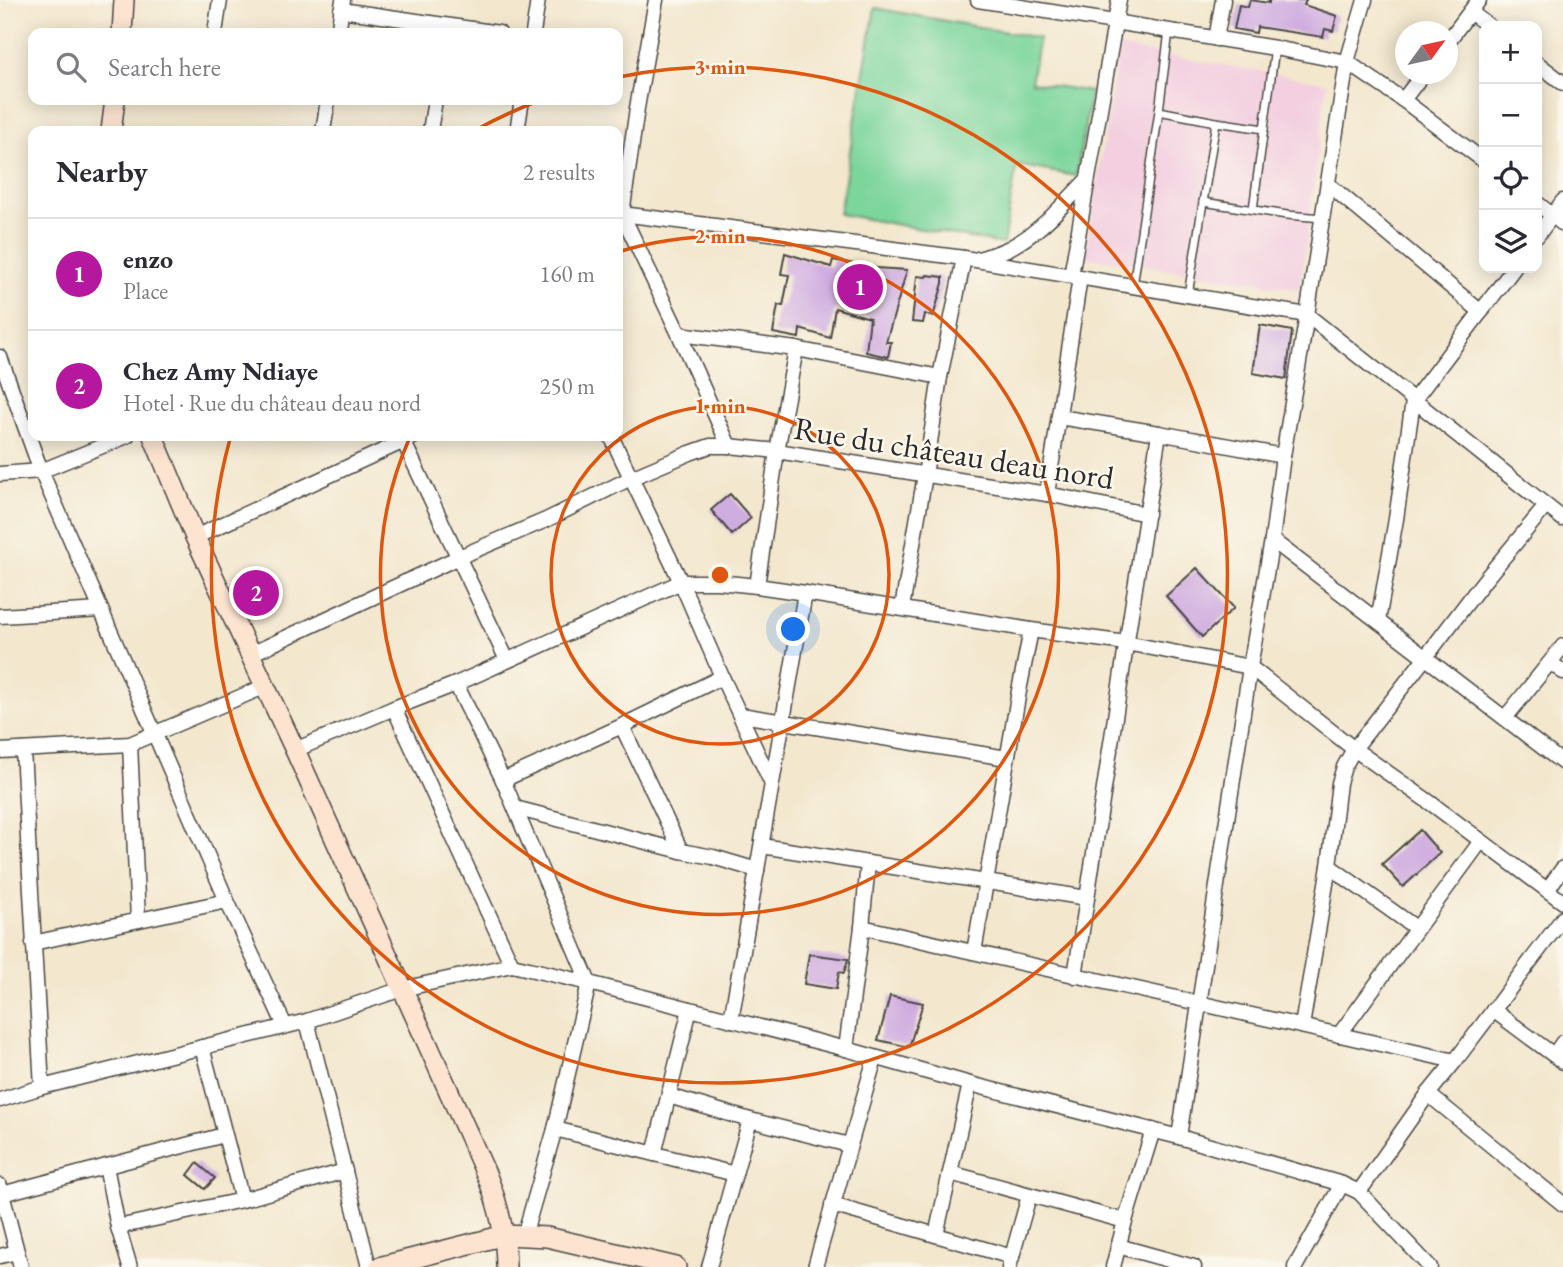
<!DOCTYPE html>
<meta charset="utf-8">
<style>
:root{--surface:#fff;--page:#f2f2f3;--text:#2b2b33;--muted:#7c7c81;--line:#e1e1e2;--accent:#b5179e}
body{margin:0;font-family:"EB Garamond",serif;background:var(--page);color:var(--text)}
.controls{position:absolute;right:21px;top:21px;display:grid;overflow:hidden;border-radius:14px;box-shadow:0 4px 18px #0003}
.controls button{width:63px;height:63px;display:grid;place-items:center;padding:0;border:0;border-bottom:2px solid var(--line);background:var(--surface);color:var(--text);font:35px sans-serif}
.compass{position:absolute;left:1395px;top:21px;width:63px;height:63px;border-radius:50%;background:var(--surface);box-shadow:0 4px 18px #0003;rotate:57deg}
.you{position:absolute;left:794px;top:630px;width:24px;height:24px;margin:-18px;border:5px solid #fff;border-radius:50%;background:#1a73e8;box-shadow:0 0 0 10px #1a73e833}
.badge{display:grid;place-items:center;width:46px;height:46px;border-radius:50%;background:var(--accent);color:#fff;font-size:23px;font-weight:700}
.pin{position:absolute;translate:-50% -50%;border:4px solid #fff;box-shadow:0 2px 7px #0006}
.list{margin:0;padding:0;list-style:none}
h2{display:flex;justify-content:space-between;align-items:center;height:91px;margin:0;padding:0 28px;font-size:30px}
h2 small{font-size:23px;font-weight:400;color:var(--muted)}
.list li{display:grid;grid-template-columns:46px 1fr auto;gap:21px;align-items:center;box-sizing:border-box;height:112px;padding:0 28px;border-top:2px solid var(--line)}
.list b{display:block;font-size:26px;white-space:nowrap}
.list p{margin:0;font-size:23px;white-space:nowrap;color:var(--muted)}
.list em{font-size:23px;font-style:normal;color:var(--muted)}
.icon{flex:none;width:38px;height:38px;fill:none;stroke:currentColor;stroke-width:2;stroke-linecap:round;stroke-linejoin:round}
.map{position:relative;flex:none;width:1563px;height:1267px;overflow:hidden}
.search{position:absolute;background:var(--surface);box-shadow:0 4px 18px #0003;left:28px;top:28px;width:595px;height:77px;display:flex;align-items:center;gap:18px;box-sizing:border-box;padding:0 24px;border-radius:14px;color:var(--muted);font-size:26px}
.panel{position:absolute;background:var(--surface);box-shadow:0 4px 18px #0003;left:28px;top:126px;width:595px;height:315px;border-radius:14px}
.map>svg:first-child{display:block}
.built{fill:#f3cfe0}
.green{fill:#7bd59b;stroke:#538063;stroke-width:2}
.building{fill:#d0ade0}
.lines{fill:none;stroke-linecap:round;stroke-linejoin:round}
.service-casing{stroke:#494743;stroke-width:10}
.minor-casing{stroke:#494743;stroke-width:17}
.secondary-casing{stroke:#494743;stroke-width:22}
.service{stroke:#fff;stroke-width:7}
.minor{stroke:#fff;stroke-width:14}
.secondary{stroke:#fde4d1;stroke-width:19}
.ring{fill:none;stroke:#df570e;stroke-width:3.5}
.labels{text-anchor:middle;stroke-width:5;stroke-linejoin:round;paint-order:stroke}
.street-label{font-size:32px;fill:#2b2b2b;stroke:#fbf7ec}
.centre{fill:#df570e;stroke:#fbf7ec;stroke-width:3.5}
.ring-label{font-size:21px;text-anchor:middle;font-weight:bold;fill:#df570e;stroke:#fbf7ec;stroke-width:5;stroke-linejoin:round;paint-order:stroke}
</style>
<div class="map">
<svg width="1563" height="1267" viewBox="0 0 1563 1267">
<rect width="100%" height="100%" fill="#fbf7ec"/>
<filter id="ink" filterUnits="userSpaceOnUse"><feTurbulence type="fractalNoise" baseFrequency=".0143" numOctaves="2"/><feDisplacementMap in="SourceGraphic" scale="14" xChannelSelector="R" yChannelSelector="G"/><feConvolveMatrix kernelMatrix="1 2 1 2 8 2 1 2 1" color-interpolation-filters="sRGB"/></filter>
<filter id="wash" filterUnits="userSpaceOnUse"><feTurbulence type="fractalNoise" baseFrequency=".00686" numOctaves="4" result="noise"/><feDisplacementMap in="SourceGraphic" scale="28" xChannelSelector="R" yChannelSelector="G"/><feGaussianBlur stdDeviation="1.57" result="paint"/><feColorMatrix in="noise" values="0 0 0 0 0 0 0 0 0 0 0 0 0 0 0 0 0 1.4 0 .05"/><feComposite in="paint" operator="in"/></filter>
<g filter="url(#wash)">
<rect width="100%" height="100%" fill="#f3e7ce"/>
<path class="built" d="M1119,47l208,36 -27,206 -215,-32z"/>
<path class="green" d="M875,8l164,30 -8,44 60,10 -15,84 -59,-11 -14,79 -164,-30z"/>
<g id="blocks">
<g class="building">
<path d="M1250,0l19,3v-3h37l-2,5 33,11 -4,15 -8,-2 -2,8 -66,-10 -1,6 -22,-4 5,-24 9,2z"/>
<path d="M785,253l46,14 2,-7 42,8 32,2 -21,72h5l-3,15 -22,-5 4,-34 -35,-10 -5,30 -30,-9 -1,9 -26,-5 5,-28 5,1 6,-31 -8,-1z"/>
<path d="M927,275l16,2v6l-10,34 -8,-3 -2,9 -11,-1 5,-46 9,1z"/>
<path d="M1260,325l32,6 -6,48 -33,-6z"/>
<path d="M730,494l21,24 -19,17 -21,-25z"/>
<path d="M1197,568l37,40 -32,29 -36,-41z"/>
<path d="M1420,830l20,23 -37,34 -21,-23z"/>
<path d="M809,954l39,5 -4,14 -5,-1 -3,17 -32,-5z"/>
<path d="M890,996l33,7 -14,44 -31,-7z"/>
<path d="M197,1163l18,15 -10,11 -17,-14z"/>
</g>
</g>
</g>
<g filter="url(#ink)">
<use href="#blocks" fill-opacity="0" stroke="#494743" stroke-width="2"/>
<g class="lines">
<defs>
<g id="service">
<path d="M1159,111l57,11 48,7"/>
<path d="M1203,202l84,13 36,3"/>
<path d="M1253,209l22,-161"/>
<path d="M1133,286l26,-175 10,-80"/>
<path d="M1188,295l28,-173"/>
</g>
<g id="minor">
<path d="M656,0l-19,108 -15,106 57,120 50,112"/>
<path d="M978,0l297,48 72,14 56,38 81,61"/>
<path d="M341,10l158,23"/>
<path d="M1470,12l19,14"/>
<path d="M215,33l5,-33"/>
<path d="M338,33l5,-33"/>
<path d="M533,33l5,-33"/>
<path d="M1216,39l7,-39"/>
<path d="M1448,41l31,-41"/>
<path d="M1537,63l26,20"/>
<path d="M1403,100l20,-26"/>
<path d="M323,131l5,-31"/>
<path d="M430,131l5,-31"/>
<path d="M517,131l5,-31"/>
<path d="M1328,184l153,128"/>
<path d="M1537,203l26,21"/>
<path d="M618,216l4,-2 342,44 343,57 256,204"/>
<path d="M1537,236l26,-35"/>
<path d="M978,259c14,-4 28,-8 40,-16 27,-16 47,-41 69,-63"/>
<path d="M1071,276l48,-276"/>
<path d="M679,334l117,15 144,28"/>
<path d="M0,357l41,114 186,430 58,125"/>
<path d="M1059,417l100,16 124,23"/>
<path d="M401,436l106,224"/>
<path d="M611,436l70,146 41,95 49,105"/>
<path d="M0,474l41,-3 86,-35"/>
<path d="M1047,494l33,-217"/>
<path d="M195,537l220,-101"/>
<path d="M1272,540l291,223"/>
<path d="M757,586l20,-135 19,-102"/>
<path d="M902,608l23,-133 15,-98 24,-119"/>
<path d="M0,616l101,-6"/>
<path d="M1378,621l18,-102 17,-118 101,-133"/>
<path d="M251,654l208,-97 87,-37 85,-42 59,-25 20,-7h19l48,5 270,43 100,20"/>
<path d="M1551,663l12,9"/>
<path d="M456,684l47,96 86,203 -34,146 -31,107"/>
<path d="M394,708l118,257"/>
<path d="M741,715l266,43"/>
<path d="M1505,718l58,-72"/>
<path d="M622,726l59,125"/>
<path d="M130,744l8,176"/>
<path d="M23,750l19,337"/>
<path d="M295,750l99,-42 62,-24 225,-102h37l39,4 48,7 226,37 95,13 124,24 104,82 78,55 131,98"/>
<path d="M0,751l130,-7 136,-58"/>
<path d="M503,780l119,-54 100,-49"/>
<path d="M515,808l166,43 32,6 44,13"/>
<path d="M762,846l106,17 -6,64 -16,122"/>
<path d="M868,863l219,35"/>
<path d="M1329,866l87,62"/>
<path d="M1547,890l16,-22"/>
<path d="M862,927l593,134"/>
<path d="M33,943l194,-42"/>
<path d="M974,952l45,-261 12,-61"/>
<path d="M1075,976l84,-543"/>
<path d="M1493,1010l70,52"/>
<path d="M731,1020l74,-427"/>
<path d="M307,1021l62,246"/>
<path d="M1302,1026l27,-160 10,-83 5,-16 10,-18 71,-91 58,-76 63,-76"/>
<path d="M1339,1035l142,-194"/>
<path d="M1554,1055l9,-13"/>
<path d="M1428,1094l135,110"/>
<path d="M669,1096l81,24 -41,147"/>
<path d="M0,1100l42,-13 265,-66 95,-32 110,-24 77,18 257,66 124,35 209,53 163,47 17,8 71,75"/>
<path d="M750,1120l99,25"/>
<path d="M555,1129l180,45"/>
<path d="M1179,1137l71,-470 22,-127 11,-84 24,-141 40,-253 18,-62"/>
<path d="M654,1154l36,-145"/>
<path d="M106,1166l12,61 12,40"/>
<path d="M950,1173l175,48"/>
<path d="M0,1186l21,81"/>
<path d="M1359,1192l69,-98 27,-33 108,-143"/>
<path d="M2,1194l222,-59"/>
<path d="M242,1200l103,-29"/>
<path d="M832,1205l180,52"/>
<path d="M118,1227l124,-27 -40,-153"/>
<path d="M936,1235l34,-151"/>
<path d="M1118,1246l76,21"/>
<path d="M0,1256l17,-4"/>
<path d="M815,1267l60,-209"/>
<path d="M1009,1267l20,-71"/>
<path d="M1113,1267l12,-46 28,-91"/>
<path d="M1295,1267l47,-83"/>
</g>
<g id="secondary">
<path d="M122,33l2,-33"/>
<path d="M111,131l4,-31"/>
<path d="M153,436l42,101 100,213 192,426c12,30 19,59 19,91"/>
<path d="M379,1267l126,-32 42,2 129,30"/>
</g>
</defs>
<use href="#service" class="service-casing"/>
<use href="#minor" class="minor-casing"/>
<use href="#secondary" class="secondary-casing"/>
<use href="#service" class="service"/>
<use href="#minor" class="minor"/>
<use href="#secondary" class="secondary"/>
</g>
</g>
<g class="ring">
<circle cx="720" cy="575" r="169"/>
<path d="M618 252A339 339 0 1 1 410 437"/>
<path d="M474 131A508 508 0 0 1 538 101M619 77A508 508 0 1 1 230 439"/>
</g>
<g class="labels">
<g class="street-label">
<text transform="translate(954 453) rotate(9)" y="11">Rue du château deau nord</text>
</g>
</g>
<circle cx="720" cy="575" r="10" class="centre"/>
<g class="ring-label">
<text x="720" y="74">3 min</text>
<text x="720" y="243">2 min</text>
<text x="720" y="413">1 min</text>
</g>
</svg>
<div class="controls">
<button>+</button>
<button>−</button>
<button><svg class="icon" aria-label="locate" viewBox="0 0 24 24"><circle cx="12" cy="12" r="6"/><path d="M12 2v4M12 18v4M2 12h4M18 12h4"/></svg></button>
<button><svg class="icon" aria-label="layers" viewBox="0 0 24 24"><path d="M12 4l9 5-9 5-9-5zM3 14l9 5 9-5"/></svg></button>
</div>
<svg class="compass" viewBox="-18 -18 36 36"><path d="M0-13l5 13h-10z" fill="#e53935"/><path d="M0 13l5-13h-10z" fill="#7c7c81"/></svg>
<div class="you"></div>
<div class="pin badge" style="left:860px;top:287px">1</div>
<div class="pin badge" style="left:256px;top:593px">2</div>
<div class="search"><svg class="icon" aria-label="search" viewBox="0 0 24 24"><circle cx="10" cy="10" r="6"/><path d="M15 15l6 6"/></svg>Search here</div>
<section class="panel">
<h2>Nearby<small>2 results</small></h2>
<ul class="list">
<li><span class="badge">1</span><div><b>enzo</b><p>Place</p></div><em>160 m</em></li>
<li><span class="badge">2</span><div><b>Chez Amy Ndiaye</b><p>Hotel · Rue du château deau nord</p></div><em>250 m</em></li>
</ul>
</section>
</div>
